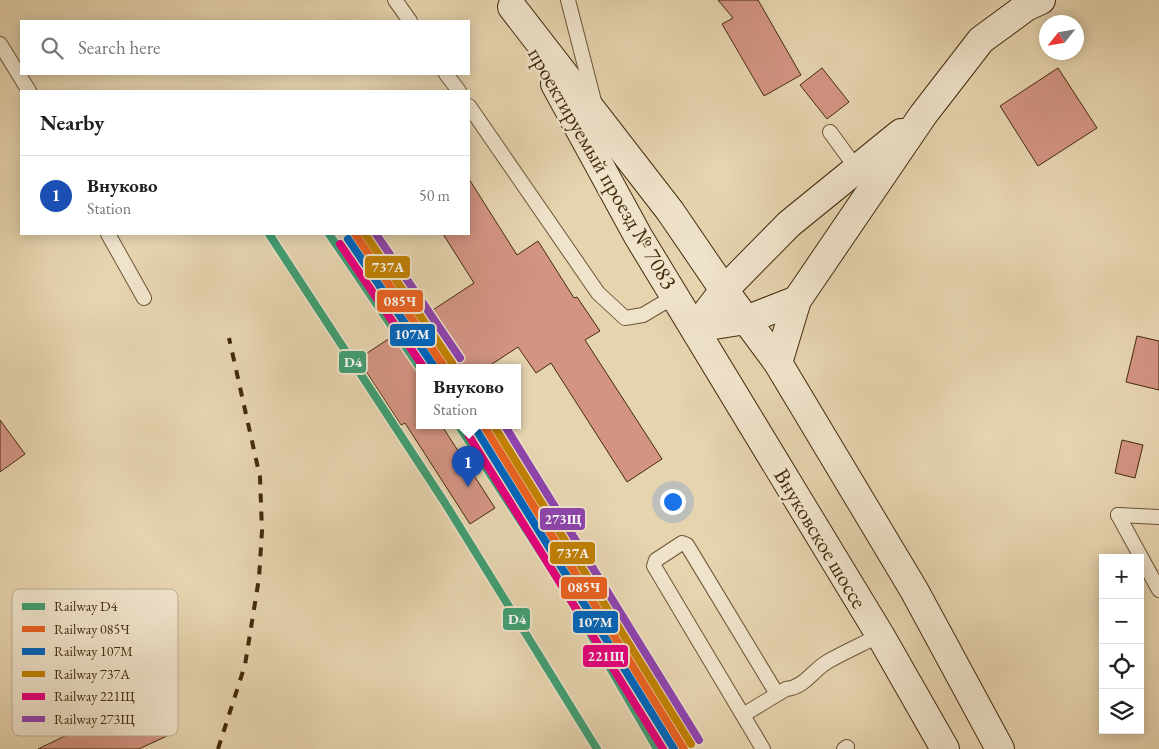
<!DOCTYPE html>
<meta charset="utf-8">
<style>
:root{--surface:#fff;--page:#f6f6f6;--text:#222;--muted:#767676;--line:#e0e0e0;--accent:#ea580c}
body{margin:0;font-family:"EB Garamond",serif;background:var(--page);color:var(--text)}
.controls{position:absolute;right:15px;bottom:15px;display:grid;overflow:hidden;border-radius:0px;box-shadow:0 2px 12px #0003}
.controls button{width:45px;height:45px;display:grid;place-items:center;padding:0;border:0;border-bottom:1px solid var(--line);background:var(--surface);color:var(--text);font:25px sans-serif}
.compass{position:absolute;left:1039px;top:15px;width:45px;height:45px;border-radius:50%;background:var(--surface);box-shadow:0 2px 12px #0003;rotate:239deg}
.you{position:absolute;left:672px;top:501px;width:18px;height:18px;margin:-12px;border:4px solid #fff;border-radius:50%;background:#1a73e8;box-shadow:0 0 0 8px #1a73e833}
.badge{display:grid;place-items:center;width:32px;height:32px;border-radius:50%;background:var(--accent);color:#fff;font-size:16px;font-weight:700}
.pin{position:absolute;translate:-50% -41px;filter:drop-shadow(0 1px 2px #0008)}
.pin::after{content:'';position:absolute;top:26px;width:18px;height:15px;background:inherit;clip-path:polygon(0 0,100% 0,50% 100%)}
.popup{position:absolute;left:416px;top:364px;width:105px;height:65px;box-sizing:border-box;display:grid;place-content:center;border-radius:0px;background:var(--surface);filter:drop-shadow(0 1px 4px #0005);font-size:16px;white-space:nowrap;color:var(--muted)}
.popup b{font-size:19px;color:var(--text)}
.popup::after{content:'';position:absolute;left:50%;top:100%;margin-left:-10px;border:10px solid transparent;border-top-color:var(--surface)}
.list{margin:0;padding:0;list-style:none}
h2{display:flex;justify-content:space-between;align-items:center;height:65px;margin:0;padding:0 20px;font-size:21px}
h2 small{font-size:16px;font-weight:400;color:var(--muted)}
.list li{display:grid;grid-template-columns:32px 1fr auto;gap:15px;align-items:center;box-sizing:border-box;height:80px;padding:0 20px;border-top:1px solid var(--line)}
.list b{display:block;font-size:19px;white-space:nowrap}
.list p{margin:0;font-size:16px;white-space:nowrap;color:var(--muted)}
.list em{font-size:16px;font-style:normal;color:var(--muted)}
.icon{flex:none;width:28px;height:28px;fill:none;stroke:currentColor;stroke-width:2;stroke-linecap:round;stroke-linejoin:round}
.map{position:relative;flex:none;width:1159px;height:749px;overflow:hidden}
.search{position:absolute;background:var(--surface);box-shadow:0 2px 12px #0003;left:20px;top:20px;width:450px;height:55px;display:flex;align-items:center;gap:12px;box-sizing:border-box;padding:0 18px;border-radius:0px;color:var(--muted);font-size:19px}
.panel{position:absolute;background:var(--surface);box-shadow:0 2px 12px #0003;left:20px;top:90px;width:450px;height:145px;border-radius:0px}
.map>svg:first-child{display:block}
.building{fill:#d39483;stroke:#442b0c}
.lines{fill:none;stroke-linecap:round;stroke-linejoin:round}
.lane-casing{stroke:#6c5535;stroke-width:16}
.secondary-casing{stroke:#442b0c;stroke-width:30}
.lane{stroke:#efe3cb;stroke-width:14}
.secondary{stroke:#efe3cb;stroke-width:28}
.rail{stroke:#442b0c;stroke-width:4;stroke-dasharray:9 9;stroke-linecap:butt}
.rail-1-casing{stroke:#efe3cb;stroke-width:11}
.rail-2-casing{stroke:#efe3cb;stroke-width:11}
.rail-3-casing{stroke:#efe3cb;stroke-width:11}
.rail-4-casing{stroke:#efe3cb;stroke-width:11}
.rail-5-casing{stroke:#efe3cb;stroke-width:11}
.rail-6-casing{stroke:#efe3cb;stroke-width:11}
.rail-1{stroke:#409f73;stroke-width:8}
.rail-2{stroke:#e96221;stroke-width:8}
.rail-3{stroke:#0065bd;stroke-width:8}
.rail-4{stroke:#c18104;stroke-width:8}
.rail-5{stroke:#e5007d;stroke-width:8}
.rail-6{stroke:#8e44ad;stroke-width:8}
.labels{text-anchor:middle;stroke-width:4.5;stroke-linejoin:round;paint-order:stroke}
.street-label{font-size:22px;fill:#442b0c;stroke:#efe3cb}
.key{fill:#efe3cb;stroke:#bcac92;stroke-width:1}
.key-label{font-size:14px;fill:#442b0c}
.line-badge{stroke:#efe3cb;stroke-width:2}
.badge-label{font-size:14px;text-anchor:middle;font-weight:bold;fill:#fff}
</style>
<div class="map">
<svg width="1159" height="749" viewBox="0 0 1159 749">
<rect width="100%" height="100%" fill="#e6d4af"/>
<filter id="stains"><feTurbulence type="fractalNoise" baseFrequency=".004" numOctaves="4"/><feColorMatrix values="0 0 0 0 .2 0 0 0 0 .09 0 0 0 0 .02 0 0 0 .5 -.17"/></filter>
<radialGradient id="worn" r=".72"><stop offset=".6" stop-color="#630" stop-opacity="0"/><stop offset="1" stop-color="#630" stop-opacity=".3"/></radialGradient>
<g class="building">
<path d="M718,0h40l43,75 -37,21 -42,-72 11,-6z"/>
<path d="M822,68l27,34 -22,17 -27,-34z"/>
<path d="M1058,68l39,60 -59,38 -38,-60z"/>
<path d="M469,179l48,76 21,-14 36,57 3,-1 23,34 -15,9 77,119 -35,23 -76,-119 -15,10 -18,-26 -32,21h-67v58h23l53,82 -25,16 -65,-101 -4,2 -43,-66 116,-76 -31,-49h26z"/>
<path d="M1137,336l22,5v49l-33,-8z"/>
<path d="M0,420l25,34 -25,18z"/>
<path d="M1122,440l21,5 -8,33 -20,-5z"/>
<path d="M98,623l12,24 -32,18 -14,-23z"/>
<path d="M150,695l19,40 -30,14h-101z"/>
</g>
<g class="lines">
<defs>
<g id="lane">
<path d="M395,0l15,21"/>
<path d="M568,0l26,101"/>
<path d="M0,44l29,47"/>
<path d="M446,74l13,17"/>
<path d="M469,106l129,187 27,25 18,-3 32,-19"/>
<path d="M830,132l27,37"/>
<path d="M108,234l36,64"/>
<path d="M1118,515l41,75"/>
<path d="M1118,515l41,2"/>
<path d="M743,715l43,-26c19,-2 26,-18 41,-27 17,-10 36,-18 53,-27"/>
<path d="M763,749l-109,-183 2,-6 26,-17 5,2 90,149"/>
<path d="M844,749l3,-2"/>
</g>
<g id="secondary">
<path d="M512,7l158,204 54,79 54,73 136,227 86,159"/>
<path d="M555,84l83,152 242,399 65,114"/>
<path d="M695,328l29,-38 65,-66 112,-91"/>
<path d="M695,328l51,-8 51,-20"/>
<path d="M778,363l19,-63 126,-185 58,-75 45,-33 15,-7"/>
</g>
</defs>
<use href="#lane" class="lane-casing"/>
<use href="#secondary" class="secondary-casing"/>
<use href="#lane" class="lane"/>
<use href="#secondary" class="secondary"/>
<path class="rail" d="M218,749l27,-84 14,-87 3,-47 -2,-54 -31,-139"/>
<defs>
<g id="rail-1">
<path d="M269,234l176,269 152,246"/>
<path d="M329,234l91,134"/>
<path d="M459,426l103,159 95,164"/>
</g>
<g id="rail-2">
<path d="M355,234l90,134"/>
<path d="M484,426l200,323"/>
</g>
<g id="rail-3">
<path d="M348,239l87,129"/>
<path d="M477,431l197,318"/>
</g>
<g id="rail-4">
<path d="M365,234l87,129"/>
<path d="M494,426l197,318"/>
</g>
<g id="rail-5">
<path d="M340,244l84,124"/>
<path d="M469,436l194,313"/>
</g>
<g id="rail-6">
<path d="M376,234l84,124"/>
<path d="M505,426l194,314"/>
</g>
</defs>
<use href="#rail-1" class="rail-1-casing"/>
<use href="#rail-2" class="rail-2-casing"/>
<use href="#rail-3" class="rail-3-casing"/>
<use href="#rail-4" class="rail-4-casing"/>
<use href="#rail-5" class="rail-5-casing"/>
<use href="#rail-6" class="rail-6-casing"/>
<use href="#rail-1" class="rail-1"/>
<use href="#rail-2" class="rail-2"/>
<use href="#rail-3" class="rail-3"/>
<use href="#rail-4" class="rail-4"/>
<use href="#rail-5" class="rail-5"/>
<use href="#rail-6" class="rail-6"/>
</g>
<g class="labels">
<g class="street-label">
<text transform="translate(603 168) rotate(60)" y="8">проектируемый проезд № 7083</text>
<text transform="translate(821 538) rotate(59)" y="8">Внуковское шоссе</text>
</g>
</g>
<rect x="12" y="589" width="166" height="147" rx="8" class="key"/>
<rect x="22" y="603" width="23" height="7" fill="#409f73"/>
<rect x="22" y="626" width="23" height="6" fill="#e96221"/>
<rect x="22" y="648" width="23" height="7" fill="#0065bd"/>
<rect x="22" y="671" width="23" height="6" fill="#c18104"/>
<rect x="22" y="693" width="23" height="7" fill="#e5007d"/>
<rect x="22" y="716" width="23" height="6" fill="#8e44ad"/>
<g class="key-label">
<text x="54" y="611">Railway D4</text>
<text x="54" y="634">Railway 085Ч</text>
<text x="54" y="656">Railway 107М</text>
<text x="54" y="679">Railway 737А</text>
<text x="54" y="701">Railway 221Щ</text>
<text x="54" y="724">Railway 273Щ</text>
</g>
<g class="line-badge">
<rect x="364" y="255" width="47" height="24" rx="5" fill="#c18104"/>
<rect x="376" y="289" width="48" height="24" rx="5" fill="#e96221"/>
<rect x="389" y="323" width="47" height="24" rx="5" fill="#0065bd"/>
<rect x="338" y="350" width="29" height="24" rx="5" fill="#409f73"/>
<rect x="539" y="507" width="47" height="24" rx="5" fill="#8e44ad"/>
<rect x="549" y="541" width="47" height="24" rx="5" fill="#c18104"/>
<rect x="560" y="576" width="48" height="24" rx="5" fill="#e96221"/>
<rect x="502" y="607" width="29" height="24" rx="5" fill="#409f73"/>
<rect x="572" y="610" width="47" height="24" rx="5" fill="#0065bd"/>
<rect x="582" y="644" width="47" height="24" rx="5" fill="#e5007d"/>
</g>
<g class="badge-label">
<text x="388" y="272">737А</text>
<text x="400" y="306">085Ч</text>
<text x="412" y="339">107М</text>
<text x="353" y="367">D4</text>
<text x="563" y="524">273Щ</text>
<text x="573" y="558">737А</text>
<text x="584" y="592">085Ч</text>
<text x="517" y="624">D4</text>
<text x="595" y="627">107М</text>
<text x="606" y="661">221Щ</text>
</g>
<rect width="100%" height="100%" filter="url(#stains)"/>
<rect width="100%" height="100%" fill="url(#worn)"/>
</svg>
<div class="controls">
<button>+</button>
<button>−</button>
<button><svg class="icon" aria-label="locate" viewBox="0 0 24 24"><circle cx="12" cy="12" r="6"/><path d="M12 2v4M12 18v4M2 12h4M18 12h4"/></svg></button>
<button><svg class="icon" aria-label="layers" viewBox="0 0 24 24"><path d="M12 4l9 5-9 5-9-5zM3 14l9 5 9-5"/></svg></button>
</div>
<svg class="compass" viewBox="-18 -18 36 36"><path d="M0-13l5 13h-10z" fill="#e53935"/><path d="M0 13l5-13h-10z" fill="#767676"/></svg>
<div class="you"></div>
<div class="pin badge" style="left:468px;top:487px;background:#1a4fb4">1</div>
<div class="popup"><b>Внуково</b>Station</div>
<div class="search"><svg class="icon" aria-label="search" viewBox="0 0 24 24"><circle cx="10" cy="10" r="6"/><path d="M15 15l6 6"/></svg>Search here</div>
<section class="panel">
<h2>Nearby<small></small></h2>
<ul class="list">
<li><span class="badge" style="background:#1a4fb4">1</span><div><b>Внуково</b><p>Station</p></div><em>50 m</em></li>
</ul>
</section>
</div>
